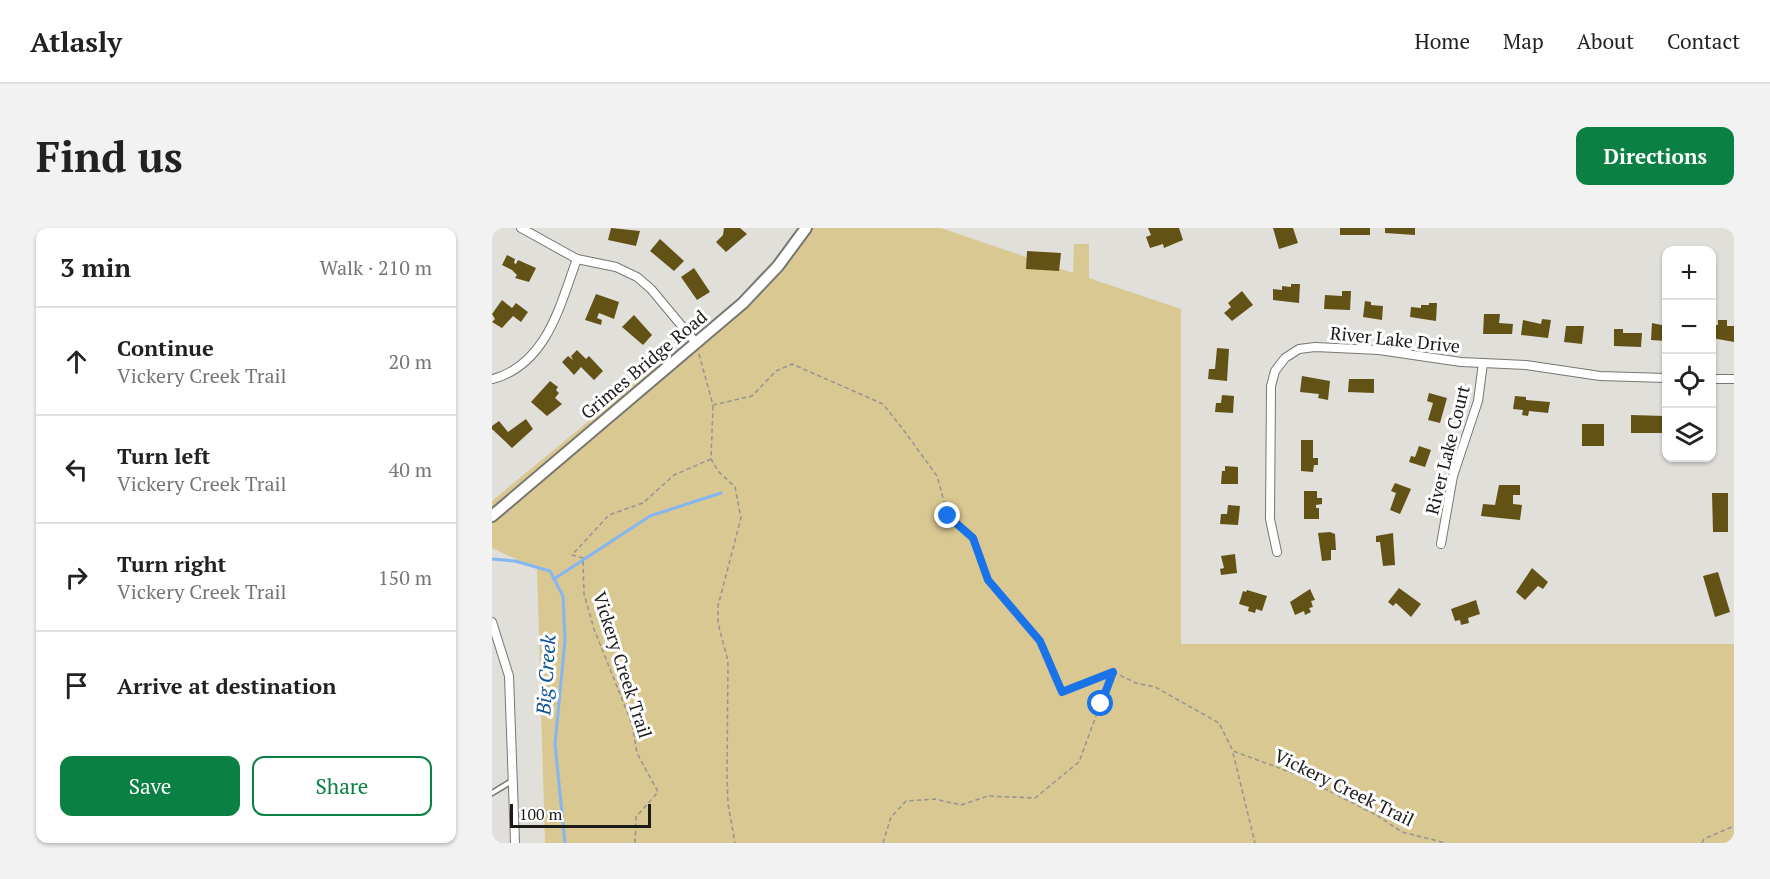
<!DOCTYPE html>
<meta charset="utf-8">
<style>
:root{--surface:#fff;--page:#f2f2f2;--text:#222;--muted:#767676;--line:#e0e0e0;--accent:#0b8043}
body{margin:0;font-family:"PT Serif",serif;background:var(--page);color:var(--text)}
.controls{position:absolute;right:18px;top:18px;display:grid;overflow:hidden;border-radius:12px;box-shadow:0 2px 4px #0004}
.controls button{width:54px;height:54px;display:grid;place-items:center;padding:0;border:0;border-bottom:2px solid var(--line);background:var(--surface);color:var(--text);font:30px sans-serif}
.scale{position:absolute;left:18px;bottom:15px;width:141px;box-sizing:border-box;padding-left:6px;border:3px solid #1c1b1a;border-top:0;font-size:16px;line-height:21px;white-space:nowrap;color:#1c1b1a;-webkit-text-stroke:4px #fff;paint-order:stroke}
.stop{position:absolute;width:18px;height:18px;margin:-14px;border:4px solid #1a73e8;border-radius:50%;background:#fff}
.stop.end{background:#1a73e8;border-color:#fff;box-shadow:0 2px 6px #0008}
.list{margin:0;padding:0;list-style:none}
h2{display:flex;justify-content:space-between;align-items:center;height:78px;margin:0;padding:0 24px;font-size:26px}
h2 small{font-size:20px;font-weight:400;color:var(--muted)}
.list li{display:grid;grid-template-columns:39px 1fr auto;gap:18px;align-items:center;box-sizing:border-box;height:108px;padding:0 24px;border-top:2px solid var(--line)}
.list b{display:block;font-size:22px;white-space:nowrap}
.list p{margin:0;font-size:20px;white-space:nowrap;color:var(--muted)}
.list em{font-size:20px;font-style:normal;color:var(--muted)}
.actions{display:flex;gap:12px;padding:18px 24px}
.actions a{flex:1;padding:14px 0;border:2px solid var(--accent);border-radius:12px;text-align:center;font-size:21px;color:var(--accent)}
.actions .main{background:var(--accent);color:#fff}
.icon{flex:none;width:33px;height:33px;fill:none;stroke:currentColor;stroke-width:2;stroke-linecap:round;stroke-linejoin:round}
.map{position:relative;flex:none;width:1242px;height:615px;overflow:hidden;border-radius:12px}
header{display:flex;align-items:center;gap:36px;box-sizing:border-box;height:84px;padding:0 30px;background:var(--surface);border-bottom:2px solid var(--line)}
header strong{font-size:28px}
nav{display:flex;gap:33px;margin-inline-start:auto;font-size:21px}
.intro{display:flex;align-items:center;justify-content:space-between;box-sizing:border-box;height:144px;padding:0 36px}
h1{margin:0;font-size:42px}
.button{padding:15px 27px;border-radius:12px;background:var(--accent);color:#fff;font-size:21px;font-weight:700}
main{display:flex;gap:36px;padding:0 36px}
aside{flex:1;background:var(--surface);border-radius:12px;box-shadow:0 2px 4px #0004}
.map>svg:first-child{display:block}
.green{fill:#d9c892}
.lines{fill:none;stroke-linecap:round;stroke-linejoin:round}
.stream{stroke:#85b6f1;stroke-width:3}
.building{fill:#635215}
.lane-casing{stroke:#777671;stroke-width:7}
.street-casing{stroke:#777671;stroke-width:10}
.secondary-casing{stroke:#777671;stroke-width:14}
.path{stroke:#959490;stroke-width:1.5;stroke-dasharray:4.5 3;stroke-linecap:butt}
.lane{stroke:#fff;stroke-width:4}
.street{stroke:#fff;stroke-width:8}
.secondary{stroke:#fff;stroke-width:10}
.route{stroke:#1a73e8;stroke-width:8}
.labels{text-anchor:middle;stroke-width:6;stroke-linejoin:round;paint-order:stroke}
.street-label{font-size:18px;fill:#1c1b1a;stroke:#fff}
.water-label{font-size:20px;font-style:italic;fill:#0a5196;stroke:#fff}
</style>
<header>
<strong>Atlasly</strong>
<nav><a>Home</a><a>Map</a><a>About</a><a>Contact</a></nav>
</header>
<div class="intro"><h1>Find us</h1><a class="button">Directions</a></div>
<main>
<aside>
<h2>3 min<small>Walk · 210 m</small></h2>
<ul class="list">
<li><svg class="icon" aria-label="ahead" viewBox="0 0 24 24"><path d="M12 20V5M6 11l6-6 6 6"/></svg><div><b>Continue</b><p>Vickery Creek Trail</p></div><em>20 m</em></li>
<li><svg class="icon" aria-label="left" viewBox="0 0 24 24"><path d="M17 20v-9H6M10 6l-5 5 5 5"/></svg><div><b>Turn left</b><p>Vickery Creek Trail</p></div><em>40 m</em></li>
<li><svg class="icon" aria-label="right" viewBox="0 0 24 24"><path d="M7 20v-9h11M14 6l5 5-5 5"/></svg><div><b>Turn right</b><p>Vickery Creek Trail</p></div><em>150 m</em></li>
<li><svg class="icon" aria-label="arrive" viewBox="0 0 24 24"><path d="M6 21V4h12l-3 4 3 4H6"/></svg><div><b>Arrive at destination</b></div></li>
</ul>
<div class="actions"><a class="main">Save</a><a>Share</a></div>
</aside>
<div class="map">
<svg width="1242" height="615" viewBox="0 0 1242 615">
<rect width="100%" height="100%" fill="#e1dfda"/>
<path class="green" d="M316,0h133l132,45 1,-29h15v34l92,31v335h553v199h-1189l-8,-274 -45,-21v-47l150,-124 68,-49 68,-56z"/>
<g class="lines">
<g class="stream">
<path d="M0,331l23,2 35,10 13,25 2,44 -10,104 10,99"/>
<path d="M62,351l96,-63 71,-23"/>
</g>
</g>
<g class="building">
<path d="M119,0l29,3 -4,15 -28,-6z"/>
<path d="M232,0h16l7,6 -21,18 -10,-10 7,-7z"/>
<path d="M656,0h31l4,12 -19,8 -1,-4 -13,4 -4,-11 5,-2z"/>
<path d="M781,0h20l5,15 -19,6z"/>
<rect x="848" y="0" width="30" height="7"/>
<path d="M893,0h30v7l-30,-2z"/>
<path d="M168,11l24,22 -10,10 -24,-20z"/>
<path d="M535,23l34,2 -2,18 -33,-2z"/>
<path d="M15,27l8,4 -1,4 2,1 2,-4 18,8 -7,14 -14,-4 2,-3 -5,-5 -10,-5z"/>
<path d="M202,40l16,24 -13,8 -16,-23z"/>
<path d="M799,56h9l-1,19 -26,-3v-11l9,1v-4l9,1z"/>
<path d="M750,63l11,14 -21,16 -8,-8 7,-6 -3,-4z"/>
<path d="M850,63h9l-1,19 -26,-1 1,-14 17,1z"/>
<path d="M104,66l23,8 -5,17 -15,-6 -2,5 5,2 -1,5 -16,-5z"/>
<path d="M10,72l10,8 4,-5 12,9 -7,10 -8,-6 -11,12 -10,-6 3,-3 -3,-5z"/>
<path d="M873,73l6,1v3l12,1 -1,14 -19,-3z"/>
<path d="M937,75h8l-1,18 -26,-4 1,-10 10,1v-3h8z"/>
<path d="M992,86h16l-1,9 14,1 -1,10h-29z"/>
<path d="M142,87l18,20 -9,10 -21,-18z"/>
<path d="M1050,91l9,1 -3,18 -27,-3 2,-15 18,4z"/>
<path d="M1226,92h9v6h7v16l-22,-4v-13h6z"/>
<path d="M1160,95l14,3v15l-15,-1z"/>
<path d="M1074,98h18l-2,18 -18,-2z"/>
<path d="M1122,101h9v4h19l-1,14 -27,-1z"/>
<path d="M725,120l12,1 -2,32 -19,-2 1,-10h6z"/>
<path d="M85,122l9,9 3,-3 14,15 -9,9 -13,-13 -7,8 -12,-13 6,-6 5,4 -2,-4z"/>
<path d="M810,148l28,5 -2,19 -10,-2 1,-4 -19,-2z"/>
<path d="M857,151h25v14l-26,-1z"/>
<path d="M58,153l8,6 -2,3 3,3 -4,5 7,6 -15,12 -16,-14z"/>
<path d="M937,165l18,5 -7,25 -12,-3 5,-17 -6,-2z"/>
<path d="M730,167l12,1 -1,17 -18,-1 1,-9h5z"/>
<path d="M1023,168l11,1v3l24,2 -2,11 -19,-2 -1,5 -6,-1 1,-5 -10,-1z"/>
<path d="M1139,187l34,1v17h-34z"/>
<path d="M34,191l7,10 -21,19 -20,-19v-3l7,-5 9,11z"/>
<rect x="1090" y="196" width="22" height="22"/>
<path d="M809,212h12v18h5v7h-4l-1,7 -12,-1z"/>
<path d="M927,218l12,4 -6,17 -16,-5 2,-6 4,1z"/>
<path d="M733,238l13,1v17h-17l1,-13h3z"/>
<path d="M903,255l16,6 -11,25 -10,-4 6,-17 -5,-2z"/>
<path d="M1007,257h21v10h-7v9l9,1 -2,15 -39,-4 2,-12 12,1z"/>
<path d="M812,263h13v7h5v6l-6,1v3h3v11h-15z"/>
<path d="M1220,265h16v39h-15z"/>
<path d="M736,277l12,1 -2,19 -18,-1 1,-10h6z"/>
<path d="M838,304l5,2 1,16h-5v10l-9,1 -4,-28z"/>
<path d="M901,305l2,32 -12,1 -3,-24h-4v-6z"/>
<path d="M743,326l2,19 -16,2 -1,-6 4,-1 -3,-12z"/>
<path d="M1040,340l16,14 -5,7 -5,-3 -13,14 -9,-8z"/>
<path d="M1226,344l12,40 -15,5 -12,-41z"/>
<path d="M907,360l22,16 -10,13 -15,-14 -3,3 -5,-4z"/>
<path d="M818,361l5,11 -4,1 2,6 -4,1 2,4 -6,3 -1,-4 -9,4 -5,-13z"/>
<path d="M755,362l20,6 -5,15 -6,-2 -1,4 -7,-2 1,-4 -10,-3 4,-13 3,1z"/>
<path d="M984,372l4,14 -12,4 1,5 -8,2 -1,-5 -5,1 -4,-12z"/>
</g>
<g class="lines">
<defs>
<path id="lane" d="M0,565l20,-12"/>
<g id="street">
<path d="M29,0l56,31 39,8 21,10 14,12 45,54"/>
<path d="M1,151c54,-15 67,-74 84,-120"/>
<path d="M1220,151h22"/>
<path d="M949,316l12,-68 25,-75 5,-38"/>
<path d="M785,324l-7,-33 1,-133 4,-15 10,-13 14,-9 16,-2 64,3 82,12 65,3 74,11 66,2"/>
<path d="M0,394l17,54 6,167"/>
</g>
<path id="secondary" d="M0,288l251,-213 35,-37 28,-38"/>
</defs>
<use href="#lane" class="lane-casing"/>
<use href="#street" class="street-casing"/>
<use href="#secondary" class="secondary-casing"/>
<g class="path">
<path d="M207,126l14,51 39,-9 24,-25 16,-7 91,40 19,24 35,48 11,40 25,22 16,42 51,61 21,51 52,-20 23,11 19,4 64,36 14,28 65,24 80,41 24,16 44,11"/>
<path d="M221,178l-2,53 7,12 17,16 6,31 -23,88v17l10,38 -1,115 1,28 7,39"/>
<path d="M741,525l22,90"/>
<path d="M143,615l1,-26 22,-25 -21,-39 -5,-29 -38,-95 -10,-35 -1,-36 -11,-3 37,-40 34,-12 31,-28 37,-16"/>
<path d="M391,615l8,-26 15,-16 29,-2 26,6 27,-9 47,2 44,-36 33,-89"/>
<path d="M1210,615l2,-4 30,-13"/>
</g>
<use href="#lane" class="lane"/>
<use href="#street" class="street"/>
<use href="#secondary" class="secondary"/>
</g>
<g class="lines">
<path class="route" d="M456,288l25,22 15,42 52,61 22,51 51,-20 -12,32"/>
</g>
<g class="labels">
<g class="street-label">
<text transform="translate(903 112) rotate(6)" y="6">River Lake Drive</text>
<text transform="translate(152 137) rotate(-40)" y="6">Grimes Bridge Road</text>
<text transform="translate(956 222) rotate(-76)" y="6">River Lake Court</text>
<text transform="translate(130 437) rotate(72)" y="6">Vickery Creek Trail</text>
<text transform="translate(852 560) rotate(26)" y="6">Vickery Creek Trail</text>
</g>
<g class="water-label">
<text transform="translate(54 447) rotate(-86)" y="7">Big Creek</text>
</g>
</g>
</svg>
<div class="controls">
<button>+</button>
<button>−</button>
<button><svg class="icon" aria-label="locate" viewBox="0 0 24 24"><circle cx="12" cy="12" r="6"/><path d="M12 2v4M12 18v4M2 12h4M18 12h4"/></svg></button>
<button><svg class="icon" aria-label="layers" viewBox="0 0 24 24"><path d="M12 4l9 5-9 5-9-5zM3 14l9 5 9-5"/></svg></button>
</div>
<div class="scale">100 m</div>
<div class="stop" style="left:609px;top:476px"></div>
<div class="stop end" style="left:456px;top:288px"></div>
</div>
</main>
